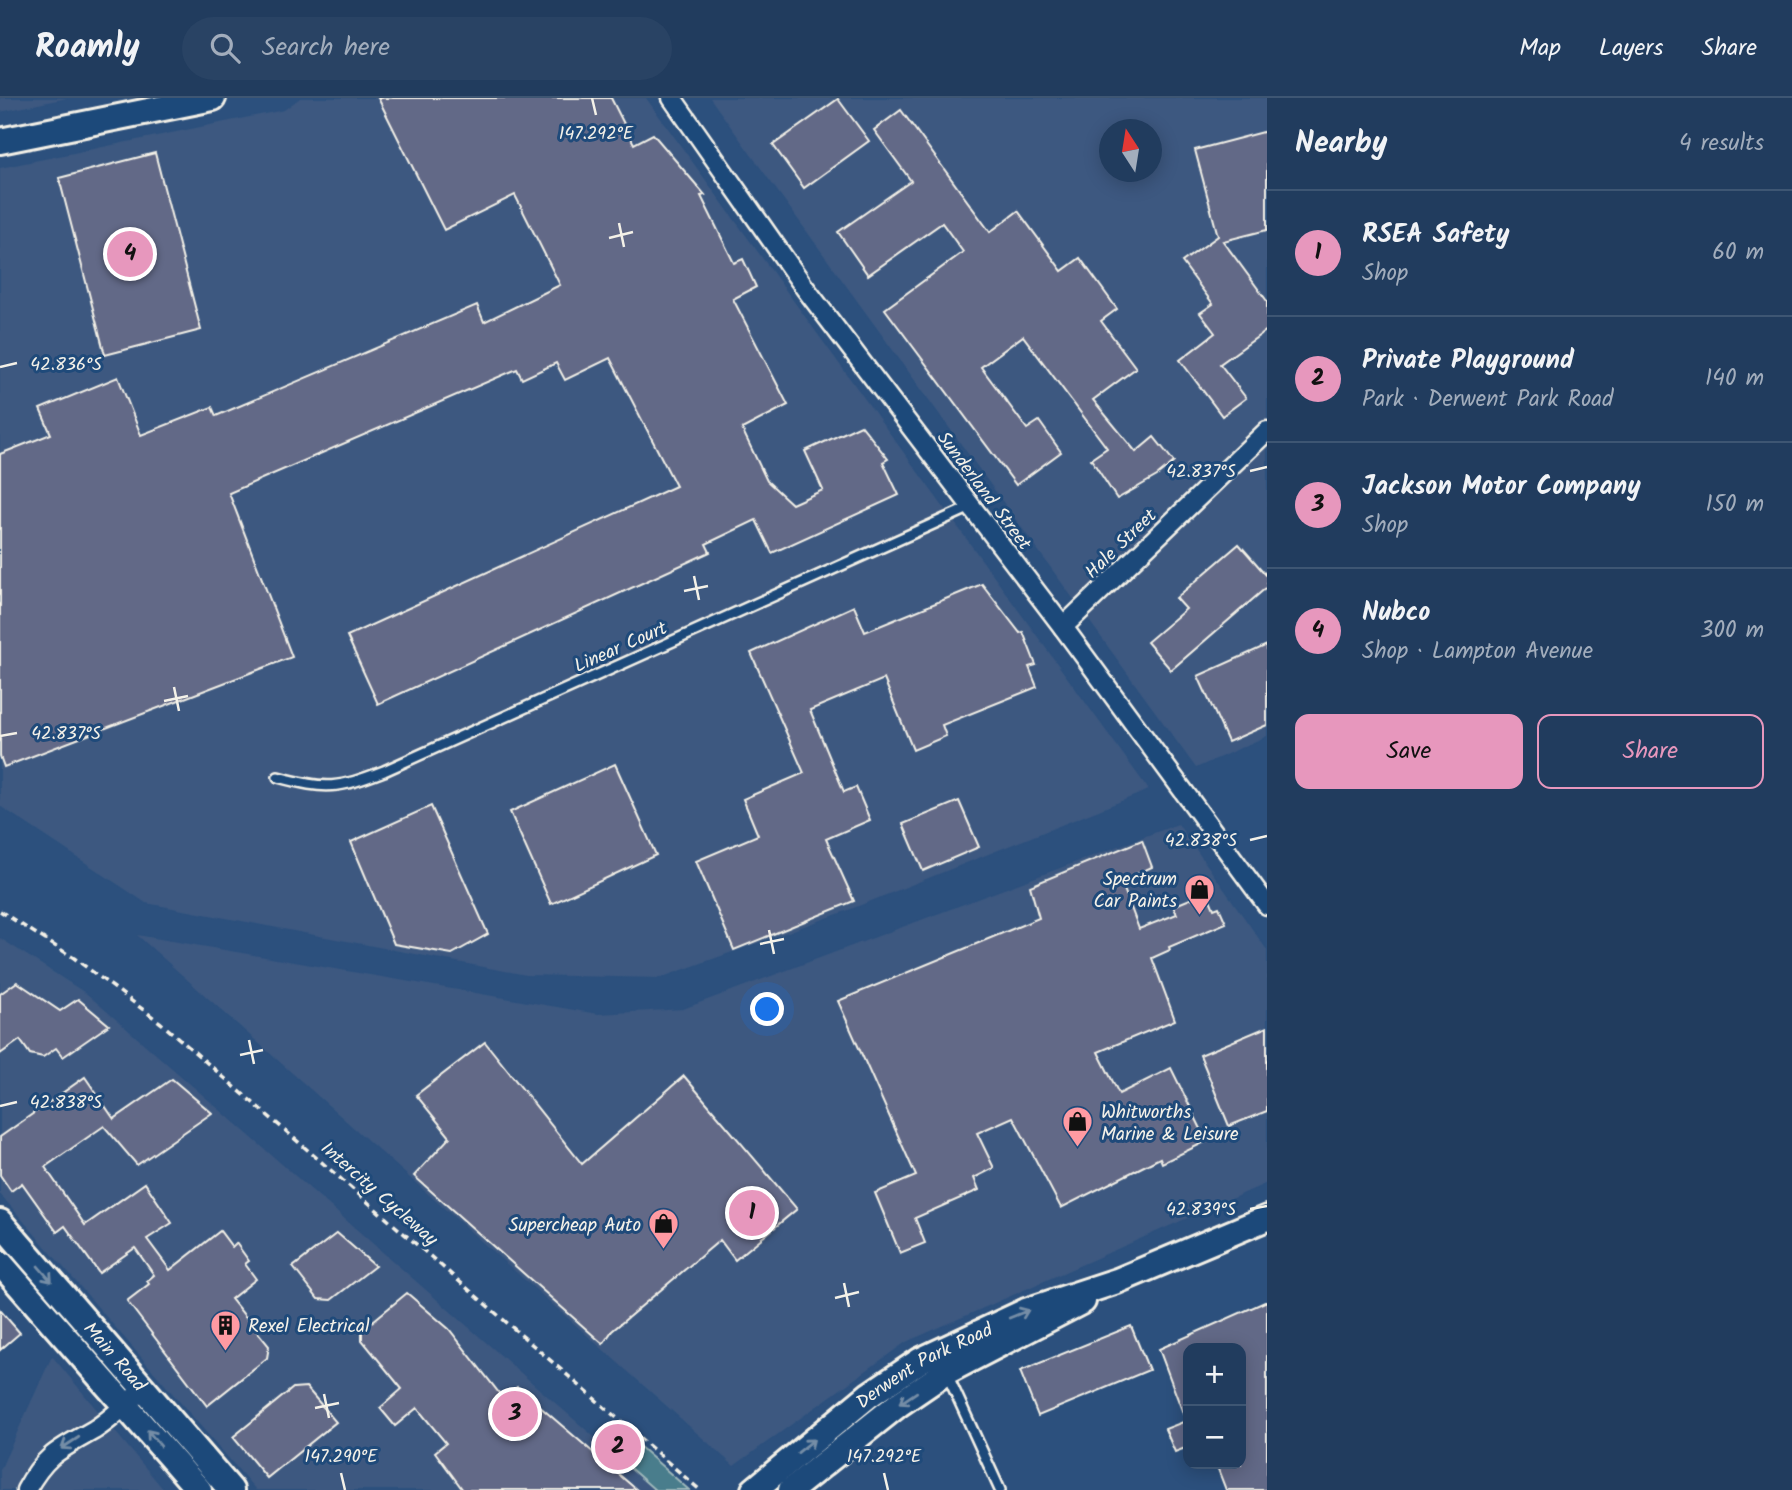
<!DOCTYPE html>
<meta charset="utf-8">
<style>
:root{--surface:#213c5e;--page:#294364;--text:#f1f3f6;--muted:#a2adbc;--line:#3e5673;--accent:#e797bd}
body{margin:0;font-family:Kalam,sans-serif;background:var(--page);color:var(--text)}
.controls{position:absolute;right:21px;bottom:21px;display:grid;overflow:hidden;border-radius:14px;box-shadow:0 4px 18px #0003}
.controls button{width:63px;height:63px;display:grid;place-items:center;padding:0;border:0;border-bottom:2px solid var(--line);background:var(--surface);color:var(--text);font:35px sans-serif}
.compass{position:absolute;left:1099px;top:21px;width:63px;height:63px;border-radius:50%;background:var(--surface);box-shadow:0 4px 18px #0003;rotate:348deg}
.you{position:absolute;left:768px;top:912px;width:24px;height:24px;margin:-18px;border:5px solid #fff;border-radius:50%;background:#1a73e8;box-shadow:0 0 0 10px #1a73e833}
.badge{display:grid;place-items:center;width:46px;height:46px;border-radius:50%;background:var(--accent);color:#111;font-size:23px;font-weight:700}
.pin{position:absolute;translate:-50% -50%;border:4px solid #fff;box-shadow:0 2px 7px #0006}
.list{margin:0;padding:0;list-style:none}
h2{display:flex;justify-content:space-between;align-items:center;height:91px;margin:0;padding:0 28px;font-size:30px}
h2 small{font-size:23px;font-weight:400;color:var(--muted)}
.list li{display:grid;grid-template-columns:46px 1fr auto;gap:21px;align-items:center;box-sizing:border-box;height:126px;padding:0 28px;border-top:2px solid var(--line)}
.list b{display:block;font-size:26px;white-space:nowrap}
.list p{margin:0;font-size:23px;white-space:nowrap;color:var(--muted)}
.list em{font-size:23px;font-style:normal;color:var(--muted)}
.actions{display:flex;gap:14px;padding:21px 28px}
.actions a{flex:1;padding:16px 0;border:2px solid var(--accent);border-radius:14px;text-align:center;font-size:24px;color:var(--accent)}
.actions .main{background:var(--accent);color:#111}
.icon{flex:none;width:38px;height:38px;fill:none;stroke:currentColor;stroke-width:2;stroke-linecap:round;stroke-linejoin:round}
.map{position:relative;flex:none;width:1267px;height:1392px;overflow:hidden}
header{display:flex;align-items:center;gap:42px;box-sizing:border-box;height:98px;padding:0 35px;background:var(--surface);border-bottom:2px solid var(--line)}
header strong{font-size:33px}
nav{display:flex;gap:38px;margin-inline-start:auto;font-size:24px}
.search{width:490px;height:63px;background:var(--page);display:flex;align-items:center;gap:18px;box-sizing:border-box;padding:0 24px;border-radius:38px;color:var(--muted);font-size:26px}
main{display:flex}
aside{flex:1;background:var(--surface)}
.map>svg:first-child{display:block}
.built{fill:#3c5880;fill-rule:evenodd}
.green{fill:#487d8c;stroke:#9eb7ba;stroke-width:2}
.building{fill:#626987;stroke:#f4f1e8;stroke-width:2}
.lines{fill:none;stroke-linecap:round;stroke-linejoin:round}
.lane-casing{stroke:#f4f1e8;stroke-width:14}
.street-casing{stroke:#f4f1e8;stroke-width:23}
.secondary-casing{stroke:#f4f1e8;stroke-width:30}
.path{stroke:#f4f1e8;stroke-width:3.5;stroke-dasharray:7 5;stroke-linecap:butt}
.lane{stroke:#1f4a7a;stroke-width:9}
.street{stroke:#1f4a7a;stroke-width:18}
.secondary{stroke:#1f4a7a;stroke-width:24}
.oneway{stroke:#748da6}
.ticks{fill:none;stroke:#f4f1e8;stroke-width:2.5}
.labels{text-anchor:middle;stroke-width:6;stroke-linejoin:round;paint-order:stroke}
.street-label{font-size:19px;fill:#f4f1e8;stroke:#1f4a7a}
.poi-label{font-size:19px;fill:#f4f1e8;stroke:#1f4a7a;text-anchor:end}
.ticks-label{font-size:18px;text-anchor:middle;fill:#f4f1e8;stroke:#1f4a7a;stroke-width:6;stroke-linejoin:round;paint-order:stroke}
</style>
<header>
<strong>Roamly</strong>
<div class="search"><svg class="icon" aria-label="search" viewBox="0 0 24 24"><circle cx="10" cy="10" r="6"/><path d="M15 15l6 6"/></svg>Search here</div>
<nav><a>Map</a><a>Layers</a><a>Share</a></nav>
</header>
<main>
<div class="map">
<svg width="1267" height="1392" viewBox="0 0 1267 1392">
<rect width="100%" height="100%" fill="#2c507d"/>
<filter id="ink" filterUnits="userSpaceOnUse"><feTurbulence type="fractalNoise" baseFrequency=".0143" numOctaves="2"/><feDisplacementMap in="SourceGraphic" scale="14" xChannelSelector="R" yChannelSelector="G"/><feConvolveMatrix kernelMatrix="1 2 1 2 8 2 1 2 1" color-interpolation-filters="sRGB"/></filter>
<g filter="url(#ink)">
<g class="built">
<path d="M0,0h67l-67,14z"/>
<path d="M300,0h346l503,692 -303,121 -186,67 -134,-3 -380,-72 -146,-97v-638l284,-58z"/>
<path d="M710,0h557v638l-71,32zM1110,32h42v42h-42z"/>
<path d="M1178,726l89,126v233l-361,159 -172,124 -597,-531 461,79 85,-5z"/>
<path d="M0,840l87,56 568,496h-399l-256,-296z"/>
<path d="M52,1258l112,134h-164v-20z"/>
</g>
<path class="green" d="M622,1333l67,59h-34l-49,-43z"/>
<g class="building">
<path d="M378,0h233l23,46 19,-10 52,61 -4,1 33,67 9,-4 13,28 -23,12 55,106 -46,24 25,52 25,23 31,-14 -18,-39 56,-26 27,34 -5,3 16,33 -127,58 -16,-33 -50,24 4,8 -332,152 -31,-68 329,-150 -66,-128 -45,22 -9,-17 -34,16 -5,-10 -288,124 63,164 -288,110 -4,-11v-302l51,-20 -11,-25 78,-32 23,58 71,-28 4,9 261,-111 7,17 76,-37 -45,-90 -71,35z"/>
<path d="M838,1l31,42 -65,47 -31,-43z"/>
<path d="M901,12l89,122 28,-21 44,60 18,-13 37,51 -16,12 35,47 -43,32 43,52 18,-15 20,25 -17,14 -40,23 -26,-40 16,-11 -84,-112 -42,31 46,62 12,-8 22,31 -45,33 -131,-176 78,-57 -21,-29 -74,52 -30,-43 73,-51 -37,-51z"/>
<path d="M1267,33v99l-44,11 44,60v29l-47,34 26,34 -24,18 -42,-56 35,-27 -15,-20 13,-9 -31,-42 36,-26 -23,-86z"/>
<path d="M155,55l46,177 -96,25 -46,-177z"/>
<path d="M1239,446l28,32v11l-96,83 -24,-28 39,-33 -10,-11z"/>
<path d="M982,486l38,49 3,-1 13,33 -7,2 8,20 -95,38 4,11 -33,14 -29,-71 -74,31 34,82 12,-5 14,33 -44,19 28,62 -120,49 -38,-89 62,-26 -15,-36 61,-26 -53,-120 103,-47 11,26z"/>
<path d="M1267,547v80l-39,17 -30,-66z"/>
<path d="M615,666l41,91 -105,49 -41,-92z"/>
<path d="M959,703l20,46 -56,24 -20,-47z"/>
<path d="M431,708l57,128 -36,20 -58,-10 -43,-102z"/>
<path d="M1142,742l10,27 -31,14 18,48 38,-15 -4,-8 34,-14 7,17 5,-2 7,16 -57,24 1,3 -18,8 23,62 -77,32 21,42 52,-26 36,73 -45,22 -2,-5 -99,50 -48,-91 -36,16 17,35 -20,10 5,12 -64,28 10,25 -25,10 -25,-60 41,-17 -78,-175 201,-83 -9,-32z"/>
<path d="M17,884l43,29 18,-12 31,26 -46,32 -7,-9 -13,9 -13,-3 -10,-14 -20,14v-60z"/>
<path d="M1267,929v84l-38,15 -29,-71z"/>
<path d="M485,944l97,122 102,-88 113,133 -62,51 -15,-20 -108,91 -9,13 -189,-168 36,-39 -34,-42z"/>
<path d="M85,979l29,42 58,-40 40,34 -75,52 -33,-39 -59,41 40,58 60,-42 27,40 -25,16 23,31 50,-39 12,16 4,-4 13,18 -4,3 11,15 -25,20 38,47 -2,12 -60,48 -80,-105 22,-17 -2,-3 7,-6 -19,-27 -36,25 -34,-47 -8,6 -35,-49 -11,8 -11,-16v-38z"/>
<path d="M337,1135l38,33 -44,34 -13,-1 -25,-32z"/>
<path d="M407,1195l42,36 54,69 14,-11 120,103h-174l-28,-38 11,-9 -29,-35 -22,18 -15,-18 22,-19 -40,-49v-10z"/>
<path d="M1267,1203v189h-41l-10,-26h25v-116h-53v99l-13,5 -10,-23 21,-8 -27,-72z"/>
<path d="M0,1212l20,23 -20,17z"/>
<path d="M1131,1228l18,44 -111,46 -18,-45z"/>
<path d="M306,1289l30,35 -69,56 -34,-41 60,-49z"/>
</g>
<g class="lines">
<defs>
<g id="lane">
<path d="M278,679c49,13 59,12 106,-6l587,-264"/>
<path d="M947,1276l53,116"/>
</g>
<g id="street">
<path d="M672,0l133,190 258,339 204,278"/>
<path d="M1063,529l204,-196"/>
<path d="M26,1392c20,-36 33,-40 68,-60 18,-11 34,-28 51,-42"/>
</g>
<g id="secondary">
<path d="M0,43l213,-43"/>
<path id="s1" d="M0,1124l231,268"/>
<path d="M0,1165l199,227"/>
<path id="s2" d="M754,1392l115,-95 52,-35 105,-49 91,-30 150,-63"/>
<path d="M791,1392l108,-86 47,-32 137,-71"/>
</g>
</defs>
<use href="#lane" class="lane-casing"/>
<use href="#street" class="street-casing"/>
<use href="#secondary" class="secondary-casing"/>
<path class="path" d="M0,813l74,47 87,65 539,467"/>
<use href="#lane" class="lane"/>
<use href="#street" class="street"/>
<use href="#secondary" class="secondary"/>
</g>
<defs><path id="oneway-shaft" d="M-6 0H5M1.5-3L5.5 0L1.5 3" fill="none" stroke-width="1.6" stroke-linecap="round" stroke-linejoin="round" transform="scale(1.75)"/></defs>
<g class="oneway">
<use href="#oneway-shaft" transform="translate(45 1176) rotate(49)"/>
<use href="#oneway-shaft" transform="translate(1019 1216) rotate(-22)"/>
<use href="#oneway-shaft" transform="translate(908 1300) rotate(146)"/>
<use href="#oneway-shaft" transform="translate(154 1340) rotate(-130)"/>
<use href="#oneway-shaft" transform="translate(70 1345) rotate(147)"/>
<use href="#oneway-shaft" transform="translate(806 1348) rotate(-39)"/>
</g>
</g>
<path class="ticks" d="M592,0l4,17M619,125l5,24M609,140l24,-6M0,269l17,-4M1250,373l17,-4M694,478l5,24M684,493l24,-5M174,589l5,24M164,603l24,-5M0,638l17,-3M1250,742l17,-4M769,832l5,24M760,846l24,-5M249,942l5,24M240,957l23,-5M0,1008l17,-4M1250,1111l17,-3M844,1185l5,24M835,1200l24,-6M324,1296l5,24M315,1310l24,-5M341,1375l4,17M884,1375l4,17"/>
<defs>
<symbol id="shop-pin" viewBox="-11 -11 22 30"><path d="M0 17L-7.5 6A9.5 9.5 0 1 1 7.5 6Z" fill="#ff9aa2" stroke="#1f4a7a"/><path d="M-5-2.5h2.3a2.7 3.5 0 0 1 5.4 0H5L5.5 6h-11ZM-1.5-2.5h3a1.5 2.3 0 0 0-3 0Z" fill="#111"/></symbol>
<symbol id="building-pin" viewBox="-11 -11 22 30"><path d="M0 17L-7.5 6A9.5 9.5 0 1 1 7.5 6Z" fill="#ff9aa2" stroke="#1f4a7a"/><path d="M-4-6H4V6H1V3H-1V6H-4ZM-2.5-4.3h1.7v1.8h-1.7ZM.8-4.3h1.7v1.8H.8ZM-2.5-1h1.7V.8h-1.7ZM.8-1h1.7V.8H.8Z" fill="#111"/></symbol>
</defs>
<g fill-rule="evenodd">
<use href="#shop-pin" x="1182" y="774" width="35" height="47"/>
<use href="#shop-pin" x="1060" y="1006" width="35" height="47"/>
<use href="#shop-pin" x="646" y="1108" width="35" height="47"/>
<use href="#building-pin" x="208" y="1210" width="35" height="47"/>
</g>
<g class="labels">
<g class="street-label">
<text transform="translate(985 392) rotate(53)" y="7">Sunderland Street</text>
<text transform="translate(1120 445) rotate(-44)" y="7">Hale Street</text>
<text transform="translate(620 548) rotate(-24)" y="7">Linear Court</text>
<text transform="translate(380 1095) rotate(41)" y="7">Intercity Cycleway</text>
<text dy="7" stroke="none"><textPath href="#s1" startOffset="177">Main Road</textPath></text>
<text dy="7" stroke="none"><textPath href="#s2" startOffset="212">Derwent Park Road</textPath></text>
</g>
<g class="poi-label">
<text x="1177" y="787">Spectrum<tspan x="1177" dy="22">Car Paints</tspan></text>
<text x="1101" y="1020" text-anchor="start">Whitworths<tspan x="1101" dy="22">Marine &amp; Leisure</tspan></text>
<text x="641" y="1133">Supercheap Auto</text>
<text x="248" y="1234" text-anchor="start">Rexel Electrical</text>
</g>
</g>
<g class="ticks-label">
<text x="596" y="41">147.292°E</text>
<text x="66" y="272">42.836°S</text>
<text x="1201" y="379">42.837°S</text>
<text x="66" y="641">42.837°S</text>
<text x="1201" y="748">42.838°S</text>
<text x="66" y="1010">42.838°S</text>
<text x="1201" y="1117">42.839°S</text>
<text x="341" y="1364">147.290°E</text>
<text x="884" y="1364">147.292°E</text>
</g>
</svg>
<div class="controls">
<button>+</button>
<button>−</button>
</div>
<svg class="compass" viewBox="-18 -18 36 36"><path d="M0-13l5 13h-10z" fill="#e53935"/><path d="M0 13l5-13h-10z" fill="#a2adbc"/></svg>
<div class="you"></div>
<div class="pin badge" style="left:752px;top:1115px">1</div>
<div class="pin badge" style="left:618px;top:1349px">2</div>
<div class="pin badge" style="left:515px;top:1316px">3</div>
<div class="pin badge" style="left:130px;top:156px">4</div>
</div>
<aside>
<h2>Nearby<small>4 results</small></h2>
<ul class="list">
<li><span class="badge">1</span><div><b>RSEA Safety</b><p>Shop</p></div><em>60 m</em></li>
<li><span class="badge">2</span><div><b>Private Playground</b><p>Park · Derwent Park Road</p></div><em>140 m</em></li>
<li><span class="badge">3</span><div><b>Jackson Motor Company</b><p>Shop</p></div><em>150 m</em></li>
<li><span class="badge">4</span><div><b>Nubco</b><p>Shop · Lampton Avenue</p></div><em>300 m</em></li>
</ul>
<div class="actions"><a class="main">Save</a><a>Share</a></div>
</aside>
</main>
